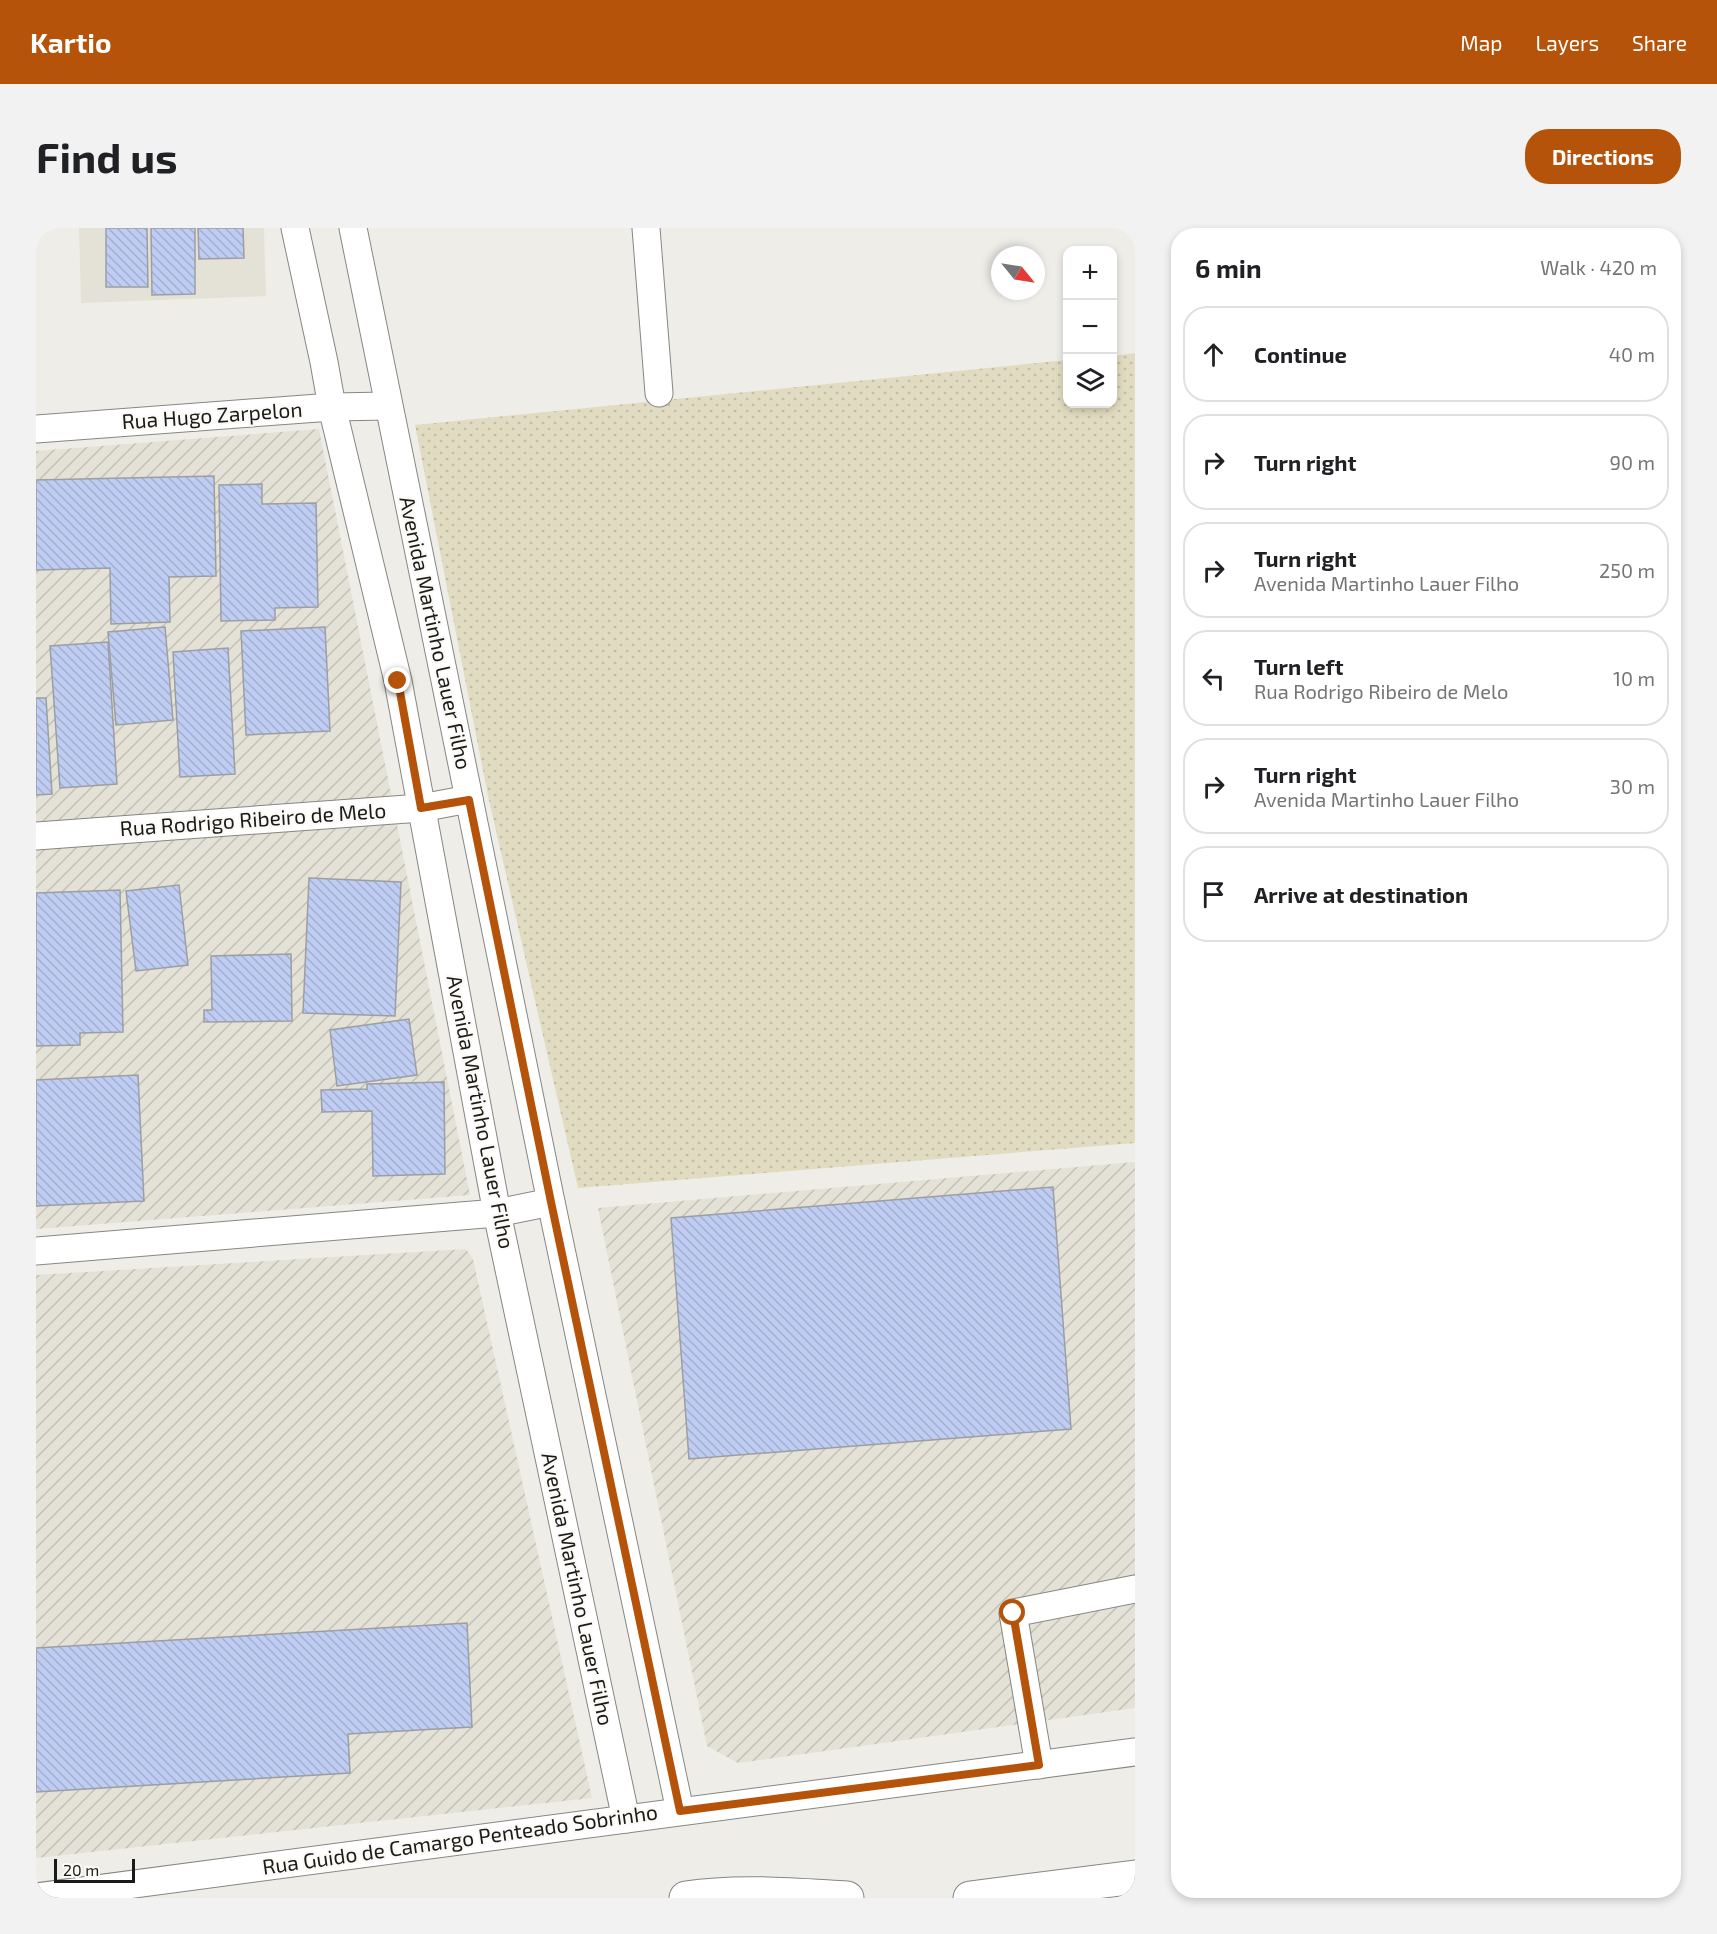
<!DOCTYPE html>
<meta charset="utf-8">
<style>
:root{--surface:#fff;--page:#f2f2f2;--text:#202124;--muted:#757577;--line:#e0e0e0;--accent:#b45309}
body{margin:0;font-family:"Exo 2",sans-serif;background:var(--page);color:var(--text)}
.controls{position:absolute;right:18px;top:18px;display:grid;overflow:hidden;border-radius:12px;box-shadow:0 3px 9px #0003}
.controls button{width:54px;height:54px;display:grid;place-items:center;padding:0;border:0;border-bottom:2px solid var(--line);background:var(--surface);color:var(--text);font:30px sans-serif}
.compass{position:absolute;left:955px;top:18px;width:54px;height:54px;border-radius:50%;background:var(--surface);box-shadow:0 3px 9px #0003;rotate:120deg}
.scale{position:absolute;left:18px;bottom:15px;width:81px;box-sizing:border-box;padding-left:6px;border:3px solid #1a1a19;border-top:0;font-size:16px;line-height:21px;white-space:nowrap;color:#1a1a19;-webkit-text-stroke:4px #fbfaf6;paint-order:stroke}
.stop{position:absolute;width:18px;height:18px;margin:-14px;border:4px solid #b45309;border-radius:50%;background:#fff}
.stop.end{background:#b45309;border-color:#fff;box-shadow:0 2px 6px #0008}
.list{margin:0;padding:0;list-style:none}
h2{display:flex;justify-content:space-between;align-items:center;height:78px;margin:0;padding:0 24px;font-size:26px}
h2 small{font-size:20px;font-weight:400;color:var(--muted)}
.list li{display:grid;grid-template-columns:39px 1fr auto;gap:18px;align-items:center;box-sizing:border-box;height:96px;margin:0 12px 12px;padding:0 12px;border:2px solid var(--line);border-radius:24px}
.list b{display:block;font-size:22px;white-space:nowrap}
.list p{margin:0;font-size:20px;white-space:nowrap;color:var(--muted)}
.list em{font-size:20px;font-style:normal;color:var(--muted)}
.icon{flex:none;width:33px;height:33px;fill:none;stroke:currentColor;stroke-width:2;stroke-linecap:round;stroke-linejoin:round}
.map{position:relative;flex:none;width:1099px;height:1670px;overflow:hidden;border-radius:24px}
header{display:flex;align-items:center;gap:36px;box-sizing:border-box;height:84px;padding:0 30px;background:var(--accent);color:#fff}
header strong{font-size:28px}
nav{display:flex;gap:33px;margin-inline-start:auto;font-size:21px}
.intro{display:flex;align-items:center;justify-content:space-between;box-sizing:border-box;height:144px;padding:0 36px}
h1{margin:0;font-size:42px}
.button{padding:15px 27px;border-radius:24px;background:var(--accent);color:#fff;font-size:21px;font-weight:700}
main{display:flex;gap:36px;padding:0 36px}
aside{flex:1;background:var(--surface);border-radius:24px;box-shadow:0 3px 9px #0003}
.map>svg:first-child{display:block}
.built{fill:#e4e2d6}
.industrial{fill:url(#industrial-furrows)}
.park{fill:url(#park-dots)}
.building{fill:url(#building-back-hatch);stroke:#9c9ea2;stroke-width:1.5}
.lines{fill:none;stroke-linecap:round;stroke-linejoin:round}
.minor-casing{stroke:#878682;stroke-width:29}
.highway-casing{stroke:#878682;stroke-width:35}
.minor{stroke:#fff;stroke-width:27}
.highway{stroke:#fff;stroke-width:33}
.route{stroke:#b45309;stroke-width:8}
.labels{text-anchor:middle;stroke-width:4.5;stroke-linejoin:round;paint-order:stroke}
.street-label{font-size:21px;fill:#1a1a19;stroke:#fbfaf6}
</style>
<header>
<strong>Kartio</strong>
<nav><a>Map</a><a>Layers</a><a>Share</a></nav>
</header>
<div class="intro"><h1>Find us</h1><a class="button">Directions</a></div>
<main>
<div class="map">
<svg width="1099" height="1670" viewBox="0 0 1099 1670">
<defs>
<pattern id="industrial-furrows" width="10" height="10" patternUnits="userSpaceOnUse" patternTransform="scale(1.5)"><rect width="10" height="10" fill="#e4e2d6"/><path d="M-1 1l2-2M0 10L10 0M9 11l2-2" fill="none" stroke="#c3c1b7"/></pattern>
<pattern id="park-dots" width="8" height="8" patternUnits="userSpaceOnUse" patternTransform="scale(1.5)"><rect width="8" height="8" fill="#e1dcc1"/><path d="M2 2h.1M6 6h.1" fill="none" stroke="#c0bca5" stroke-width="1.8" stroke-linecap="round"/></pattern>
<pattern id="building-back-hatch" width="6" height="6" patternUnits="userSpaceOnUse" patternTransform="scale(1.5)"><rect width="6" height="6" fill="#bfcdf3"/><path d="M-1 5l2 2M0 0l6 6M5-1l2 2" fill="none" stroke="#a4afd0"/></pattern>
</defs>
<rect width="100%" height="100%" fill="#eeede8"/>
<path class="built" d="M43,0h185l2,68 -185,7z"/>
<g class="industrial">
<path d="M283,201l151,766 -434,34v-778z"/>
<path d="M1099,934v546l-397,55 -31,-17 -109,-538z"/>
<path d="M430,1021l7,10 119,539 -556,60v-583z"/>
</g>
<path class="park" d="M1099,125v790l-557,45 -90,-392 -73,-371 652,-65 1,44h44l1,-48z"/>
<g class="building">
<path d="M70,0h41l1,59h-42z"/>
<path d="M115,0h44v66l-43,1z"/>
<path d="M162,0h45l1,30 -45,1z"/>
<path d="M178,248l2,100 -47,1 1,45 -59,2 -1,-56 -74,2v-90z"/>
<path d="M226,256v20l54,-1 2,104 -43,1v12l-54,1 -2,-136z"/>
<path d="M129,399l8,93 -57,5 -8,-93z"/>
<path d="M289,399l5,104 -84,4 -5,-104z"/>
<path d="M72,414l9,142 -57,4 -10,-142z"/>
<path d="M192,420l7,126 -55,3 -7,-125z"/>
<path d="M0,470h10l6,96 -16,1z"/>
<path d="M273,650l92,4 -6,134 -92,-3z"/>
<path d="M143,657l9,80 -52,6 -10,-80z"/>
<path d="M84,662l3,142 -43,1v12l-44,1v-153z"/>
<path d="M255,726l1,67 -88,1v-12h8l-1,-54z"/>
<path d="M373,791l8,56 -80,11 -7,-56z"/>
<path d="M102,847l6,126 -108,5v-126z"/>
<path d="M408,854l1,92 -72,2 -1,-65 -50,1 -1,-22 46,-1v-5z"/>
<path d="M1017,959l18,242 -382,30 -18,-241z"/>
<path d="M431,1395l5,104 -124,7 2,39 -314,19v-144z"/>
</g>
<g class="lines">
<defs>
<g id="minor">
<path d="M259,0l29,134 8,45 66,274 99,532 129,606"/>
<path d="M317,0l198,974 129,609"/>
<path d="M610,0l13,165"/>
<path d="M0,201l296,-22 56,-1"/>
<path d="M0,608l385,-28 48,-9"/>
<path d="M0,1023l461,-38 54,-11"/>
<path d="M1003,1537l-26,-152 122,-24"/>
<path d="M0,1669l1099,-145"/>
</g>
<g id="highway">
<path d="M650,1670c53,-8 108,-3 161,0"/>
<path d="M934,1670l165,-21"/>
</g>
</defs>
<use href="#minor" class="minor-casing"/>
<use href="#highway" class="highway-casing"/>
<use href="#minor" class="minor"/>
<use href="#highway" class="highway"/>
</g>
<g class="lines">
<path class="route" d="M362,453l23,127 48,-8 82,402 129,609 359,-46 -26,-152"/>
</g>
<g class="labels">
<g class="street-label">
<text transform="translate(176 188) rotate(-4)" y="7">Rua Hugo Zarpelon</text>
<text transform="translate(399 405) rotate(78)" y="7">Avenida Martinho Lauer Filho</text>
<text transform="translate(217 592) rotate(-4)" y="7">Rua Rodrigo Ribeiro de Melo</text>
<text transform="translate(444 884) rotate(79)" y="7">Avenida Martinho Lauer Filho</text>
<text transform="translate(541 1361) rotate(78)" y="7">Avenida Martinho Lauer Filho</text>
<text transform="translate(424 1612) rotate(-8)" y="7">Rua Guido de Camargo Penteado Sobrinho</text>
</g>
</g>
</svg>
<div class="controls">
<button>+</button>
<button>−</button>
<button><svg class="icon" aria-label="layers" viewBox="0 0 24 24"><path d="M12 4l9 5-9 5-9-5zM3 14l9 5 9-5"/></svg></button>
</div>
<svg class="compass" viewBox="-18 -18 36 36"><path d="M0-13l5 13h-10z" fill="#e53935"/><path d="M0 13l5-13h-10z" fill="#757577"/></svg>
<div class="scale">20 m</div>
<div class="stop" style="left:977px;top:1385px"></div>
<div class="stop end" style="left:362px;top:453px"></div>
</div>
<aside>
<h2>6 min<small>Walk · 420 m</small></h2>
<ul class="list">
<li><svg class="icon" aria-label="ahead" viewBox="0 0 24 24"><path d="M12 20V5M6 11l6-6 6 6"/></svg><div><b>Continue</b></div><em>40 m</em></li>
<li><svg class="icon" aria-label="right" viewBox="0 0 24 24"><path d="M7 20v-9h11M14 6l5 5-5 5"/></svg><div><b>Turn right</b></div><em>90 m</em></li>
<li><svg class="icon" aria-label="right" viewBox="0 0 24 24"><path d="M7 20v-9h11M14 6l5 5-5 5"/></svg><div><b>Turn right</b><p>Avenida Martinho Lauer Filho</p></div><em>250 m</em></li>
<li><svg class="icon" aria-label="left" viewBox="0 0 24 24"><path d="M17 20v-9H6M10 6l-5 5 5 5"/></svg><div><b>Turn left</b><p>Rua Rodrigo Ribeiro de Melo</p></div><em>10 m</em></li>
<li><svg class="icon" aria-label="right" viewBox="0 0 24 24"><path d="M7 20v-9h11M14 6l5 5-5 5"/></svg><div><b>Turn right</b><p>Avenida Martinho Lauer Filho</p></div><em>30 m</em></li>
<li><svg class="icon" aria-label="arrive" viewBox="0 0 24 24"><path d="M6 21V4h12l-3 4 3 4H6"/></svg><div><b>Arrive at destination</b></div></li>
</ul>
</aside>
</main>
